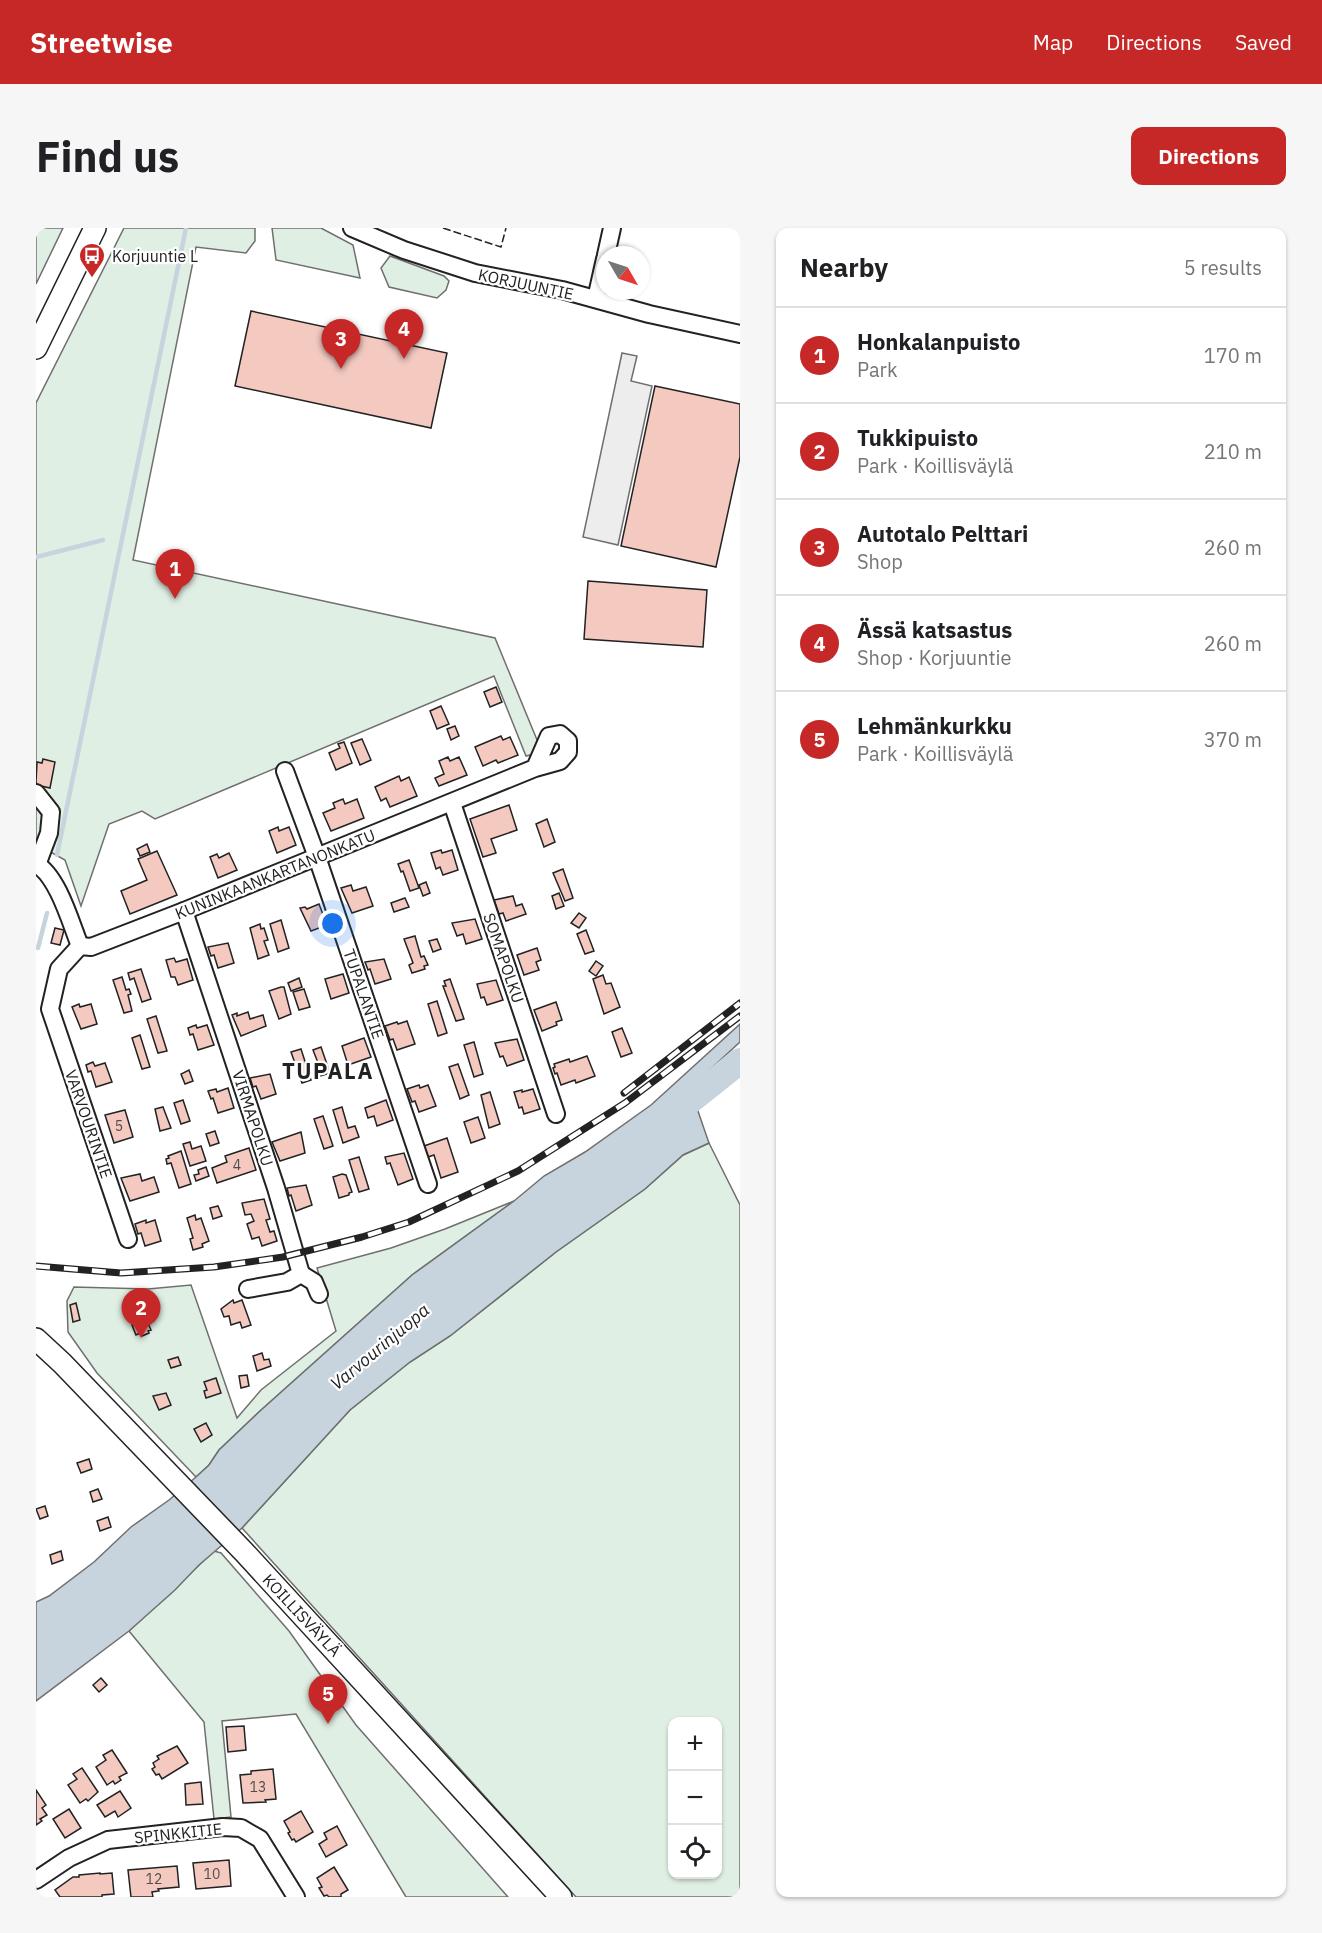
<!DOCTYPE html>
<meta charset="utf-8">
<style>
:root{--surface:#fff;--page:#f6f6f6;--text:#202124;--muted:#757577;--line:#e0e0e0;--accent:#c62828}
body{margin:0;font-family:"IBM Plex Sans",sans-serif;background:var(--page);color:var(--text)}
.controls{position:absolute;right:18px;bottom:18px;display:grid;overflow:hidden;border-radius:12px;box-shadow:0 2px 4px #0004}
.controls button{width:54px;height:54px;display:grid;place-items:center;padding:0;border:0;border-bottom:2px solid var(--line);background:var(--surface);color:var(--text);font:30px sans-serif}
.compass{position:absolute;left:560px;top:18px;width:54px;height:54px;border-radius:50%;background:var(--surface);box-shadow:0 2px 4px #0004;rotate:129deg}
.you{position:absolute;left:297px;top:696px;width:21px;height:21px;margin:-15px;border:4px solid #fff;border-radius:50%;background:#1a73e8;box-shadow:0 0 0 9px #1a73e833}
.badge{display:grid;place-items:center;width:39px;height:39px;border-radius:50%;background:var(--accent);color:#fff;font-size:20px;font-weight:700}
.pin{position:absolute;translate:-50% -50px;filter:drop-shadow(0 2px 3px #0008)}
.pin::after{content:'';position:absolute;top:32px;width:21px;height:18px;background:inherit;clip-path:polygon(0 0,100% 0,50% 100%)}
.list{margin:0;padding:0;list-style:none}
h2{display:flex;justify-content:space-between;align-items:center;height:78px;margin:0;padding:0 24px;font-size:26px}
h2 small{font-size:20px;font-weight:400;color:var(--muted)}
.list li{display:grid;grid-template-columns:39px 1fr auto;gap:18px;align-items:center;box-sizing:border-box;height:96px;padding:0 24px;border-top:2px solid var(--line)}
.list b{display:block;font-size:22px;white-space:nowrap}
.list p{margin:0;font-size:20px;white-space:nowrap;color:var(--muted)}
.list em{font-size:20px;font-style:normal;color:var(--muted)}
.icon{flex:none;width:33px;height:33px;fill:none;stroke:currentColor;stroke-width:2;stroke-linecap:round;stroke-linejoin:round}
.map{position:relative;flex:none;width:704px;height:1669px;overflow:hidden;border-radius:12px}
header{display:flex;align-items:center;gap:36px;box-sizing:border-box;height:84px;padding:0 30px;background:var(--accent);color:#fff}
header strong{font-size:28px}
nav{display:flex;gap:33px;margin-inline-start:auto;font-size:21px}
.intro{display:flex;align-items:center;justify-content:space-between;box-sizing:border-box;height:144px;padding:0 36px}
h1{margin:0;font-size:42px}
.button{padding:15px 27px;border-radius:12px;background:var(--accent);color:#fff;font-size:21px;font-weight:700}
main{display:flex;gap:36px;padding:0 36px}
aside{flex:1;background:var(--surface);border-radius:12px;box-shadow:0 2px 4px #0004}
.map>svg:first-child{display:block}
.green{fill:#e0efe3;stroke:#6f6f6f;stroke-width:1.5;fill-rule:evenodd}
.parking{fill:#ededed;stroke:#6f6f6f;stroke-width:1.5}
.water{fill:#c7d3dd;stroke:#6f6f6f;stroke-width:1.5}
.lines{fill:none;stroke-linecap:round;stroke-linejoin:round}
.stream{stroke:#c7d3dd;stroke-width:4.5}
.river{stroke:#c7d3dd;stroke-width:26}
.building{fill:#f3c9c0;stroke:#222;stroke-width:1.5}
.minor-casing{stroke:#222;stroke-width:20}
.major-casing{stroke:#222;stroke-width:24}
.minor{stroke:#fff;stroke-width:16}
.major{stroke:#fff;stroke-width:21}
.rail-casing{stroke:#222;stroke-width:7}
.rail{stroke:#fff;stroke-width:4.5;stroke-dasharray:14;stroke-linecap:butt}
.fence{stroke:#222;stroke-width:1.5;stroke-dasharray:8 3;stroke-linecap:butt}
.labels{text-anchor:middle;stroke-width:4.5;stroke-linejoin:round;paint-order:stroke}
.number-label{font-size:14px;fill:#564c4a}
.poi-label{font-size:16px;fill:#222;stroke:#fff;text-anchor:start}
.street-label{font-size:16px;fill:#222;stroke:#fff}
.water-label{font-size:18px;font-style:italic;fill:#222;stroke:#fff}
.district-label{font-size:22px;font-weight:bold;letter-spacing:1.5px;fill:#222;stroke:#fff}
</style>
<header>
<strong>Streetwise</strong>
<nav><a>Map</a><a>Directions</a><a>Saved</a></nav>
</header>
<div class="intro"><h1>Find us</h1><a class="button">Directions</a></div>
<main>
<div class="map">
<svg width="704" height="1669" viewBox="0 0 704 1669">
<rect width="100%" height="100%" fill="#fff"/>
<g class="green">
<path d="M0,0h27l-27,56z"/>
<path d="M88,0h131v13l-9,12 -50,-6 -63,313 362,78 47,114 -16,4 -32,-80 -339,143 -13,-8 -33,13 -28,82 -16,-46 -29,-16v-441z"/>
<path d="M236,0h49l32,17 7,33 -84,-18z"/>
<path d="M354,28l54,20 5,5 -3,9 -9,8 -48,-11 -8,-19z"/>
<path d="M673,915l31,62v692h-164l-334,-369 108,-118 60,-48 40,-26 106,-84 89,-63 38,-34zM636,1494h46v152h-46z"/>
<path d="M478,973l-102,74 -152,136 -41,39 -10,15 -13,12 -99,-104 -29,-41 -1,-31 7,-14 74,2 43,-4 46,133 24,-28 75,-59 -19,-63 74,-20 54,-19z"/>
<path d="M178,1323l7,2 68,78 67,94 152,172h-102l-110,-183 -74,7 9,96 -17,2 -10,-97 -75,-91z"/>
</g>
<path class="parking" d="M586,125l15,3 -6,25 21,5 -34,159 -35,-8z"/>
<path class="water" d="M704,796v18l-50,46 19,55 -26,12 -38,34 -89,63 -106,84 -40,26 -60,48 -108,118 -43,37 -24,25 -46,41 -93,70v-99l13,-6 45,-34 37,-35 38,-27 27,-23 13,-12 10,-15 41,-39 152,-136 102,-74 30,-25 41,-24 66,-47z"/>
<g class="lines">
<g class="stream">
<path d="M0,329l67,-17"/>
<path d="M21,627l129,-627"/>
<path d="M2,720l9,-35"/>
</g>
<path class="river" d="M630,892l74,-59"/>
</g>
<g class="building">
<path d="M215,83l196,42 -16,75 -196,-42z"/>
<path d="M619,158l85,18v53l-24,110 -95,-21z"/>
<path d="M552,353l119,9 -4,57 -119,-8z"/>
<path d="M460,459l6,15 -12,5 -6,-15z"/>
<path d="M405,478l8,18 -12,5 -7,-18z"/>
<path d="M419,498l4,10 -8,4 -4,-11z"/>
<path d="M465,508l2,4 7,-3 8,18 -20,8 -2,-3 -13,6 -8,-19z"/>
<path d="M326,511l9,21 -11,5 -9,-22z"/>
<path d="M308,514l8,21 -16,7 -7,-17 11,-5 -2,-4z"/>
<path d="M412,529l2,4 9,-4 8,18 -28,11 -4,-8 9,-4 -5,-13z"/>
<path d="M7,531l12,3 -5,26 -13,-3 -1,-3 1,-20 5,1z"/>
<path d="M363,548l2,5 8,-4 8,19 -27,11 -4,-9 -5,3 -6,-14z"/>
<path d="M307,571l2,5 12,-5 7,19 -33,13 -8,-18 12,-5 -2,-5z"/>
<path d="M473,577l8,25 -26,9 5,14 -13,4 -13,-38z"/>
<path d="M511,591l8,23 -11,5 -8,-23z"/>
<path d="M242,599l1,4 10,-4 7,18 -19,8 -8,-22z"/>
<path d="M111,616l3,8 -10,4 -3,-7z"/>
<path d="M405,622l1,3 10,-3 6,20 -15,5 -3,-8 -4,2 -5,-16z"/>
<path d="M121,623l20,44 -47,19 -9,-23 26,-11 -9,-21z"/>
<path d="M193,625l8,17 -19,8 -8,-21 7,-3 2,4z"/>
<path d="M373,632l10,28 -9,3 -7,-20 -2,1 -3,-8z"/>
<path d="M527,641l10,29 -8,3 -12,-28z"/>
<path d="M390,654l4,11 -7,3 -4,-11z"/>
<path d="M315,657l2,6 13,-4 7,19 -21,7 -11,-25z"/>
<path d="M523,665l5,13 -8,3 -4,-13z"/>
<path d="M477,668l3,10 6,-2 4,10 -20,7 -3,-8 -4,1 -5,-14z"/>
<path d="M369,670l4,9 -15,5 -3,-9z"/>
<path d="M283,676l8,21 -16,6 -11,-23 5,-1 2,2z"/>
<path d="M543,685l7,5 -7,10 -8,-5z"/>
<path d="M439,691l7,20 -16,5 -3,-10 -6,2 -5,-13z"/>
<path d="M245,692l8,28 -11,4 -8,-28z"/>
<path d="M224,696l1,5 3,-1 4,12 -4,1 5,14 -11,4 -8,-31z"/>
<path d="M19,700l9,2 -4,15 -9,-2z"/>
<path d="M550,702l8,21 -9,3 -8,-20z"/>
<path d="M379,708l6,21 3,-1 4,9 -4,1 1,3 -13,4 -3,-8 4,-2 -9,-24z"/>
<path d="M401,711l4,10 -8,3 -4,-11z"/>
<path d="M192,715l6,20 -16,5 -4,-13 -3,1 -3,-9z"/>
<path d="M501,720l4,12 -5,2 3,8 -15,5 -7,-20z"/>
<path d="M138,730l2,4 11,-3 6,21 -15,5 -3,-8h-4l-5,-17z"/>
<path d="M348,731l7,20 -16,5 -5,-15 -2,1 -3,-8z"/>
<path d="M560,733l7,5 -7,10 -7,-5z"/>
<path d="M105,741l10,30 -9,3 -8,-24 -4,2 -2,-7z"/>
<path d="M307,746l6,19 -18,6 -6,-20z"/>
<path d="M567,747l3,9 5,-1 9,24 -16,7 -11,-35z"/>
<path d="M86,749l4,13 3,-1 2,5 -3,1 4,16 -8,2 -11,-33z"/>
<path d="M263,750l3,9 -11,4 -3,-8z"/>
<path d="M414,751l14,40 -8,2 -13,-35h3l-2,-5z"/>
<path d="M460,752l7,20 -16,5 -3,-8 -3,1 -4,-14z"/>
<path d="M245,759h3l7,27 -12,5 -10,-28z"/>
<path d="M268,761l6,18 -11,3 -6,-18z"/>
<path d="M401,773l10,32 -9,3 -10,-32z"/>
<path d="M520,774l6,18 -6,2 1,3 -15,6 -8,-21z"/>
<path d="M43,776l1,3 11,-3 6,20 -16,5 -9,-22z"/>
<path d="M212,784l2,7 13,-4 3,11 -25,10 -9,-21 5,-2v3z"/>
<path d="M120,788l11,35 -9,2 -11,-34z"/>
<path d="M371,793l8,23 -18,6 -4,-11 -3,1 -5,-14 12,-4 1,2z"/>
<path d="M160,797l1,3 10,-3 7,20 -16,5 -5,-16 -3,1 -2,-7z"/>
<path d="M586,800l10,25 -11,4 -9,-25z"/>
<path d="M104,807l10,32 -8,2 -10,-31z"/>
<path d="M328,810l7,19 -23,8 -6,-19z"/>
<path d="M481,811l7,21 -17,6 -4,-10 -3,1 -5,-14z"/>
<path d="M438,814l9,32 -9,3 -10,-32z"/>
<path d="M285,819l9,26 -10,3 -3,-8h3l-7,-18z"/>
<path d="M265,821l10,31 -9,3 -11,-31z"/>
<path d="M551,828l8,20 -19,7 -1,-3 -14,5 -4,-12 -2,1 -2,-6 2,-1 -1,-3 15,-5 1,3z"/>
<path d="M57,834l2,4 10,-3 7,19 -16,5 -5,-16 -3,1 -2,-7z"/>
<path d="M422,836l11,31 -9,4 -11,-32z"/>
<path d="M153,842l4,11 -8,3 -4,-10z"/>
<path d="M234,846l6,20 -15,5 -5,-13 -3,1 -3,-9z"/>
<path d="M383,857l1,3 8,-3 8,21 -17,6 -4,-11 -3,1 -5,-13z"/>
<path d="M192,860l6,20 -16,5 -5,-15 -2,1 -3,-8 8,-2 1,3z"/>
<path d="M497,861l7,20 -16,5 -2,-7 -3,1 -5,-16 8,-2v2z"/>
<path d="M454,864l10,32 -11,4 -8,-33z"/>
<path d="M147,872l7,21 -9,3 -7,-21z"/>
<path d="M350,872l7,20 -16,6 -3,-10 -6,2 -3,-10z"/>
<path d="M127,879l8,21 -11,3 -5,-22z"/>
<path d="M306,879l6,21 7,-2 4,11 -16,6 -10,-33z"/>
<path d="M89,882l8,27 -19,6 -9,-28z"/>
<path d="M287,888l10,30 -9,3 -10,-30z"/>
<path d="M442,889l7,21 -14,5 -7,-21z"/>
<path d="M179,903l4,12 -9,3 -4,-12z"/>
<path d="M265,904l4,21 -25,8 -8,-19z"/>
<path d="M411,910l11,34 -17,6 -7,-23 -6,2 -4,-11z"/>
<path d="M154,914l2,7 9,-3 5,15 -16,5 -7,-22z"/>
<path d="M213,920l7,22 -39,13 -5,-15 15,-6 -2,-6z"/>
<path d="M145,923l10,33 -12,4 -8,-25 -4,1 -1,-5 3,-1 -1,-2z"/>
<path d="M368,925l9,26 -15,6 -8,-22 -3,1 -2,-7z"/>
<path d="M323,929l10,32 -10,3 -10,-32z"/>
<path d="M170,939l3,9 -13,5 -2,-6 5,-1 -1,-4z"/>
<path d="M104,946l2,7 12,-4 5,15 -29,9 -9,-23z"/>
<path d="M306,946l4,1 6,17 -3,1v2l-10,3 -6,-21z"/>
<path d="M270,957l6,20 -16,6 -5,-16 -2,1 -2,-8z"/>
<path d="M228,971l6,20 -4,1 4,12 4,-1 3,10 -15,5 -3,-9 -7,2 -5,-15 7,-3 -3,-7 -6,1 -3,-12z"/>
<path d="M182,978l4,10 -9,3 -3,-11z"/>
<path d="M159,987l1,5 5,-2 8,23 -7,3 1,3 -10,3 -3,-11 3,-1 -6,-20z"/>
<path d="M110,992v3l9,-3 6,21 -16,5 -4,-13 -3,1 -3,-10z"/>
<path d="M197,1072l1,3 8,-3 9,25 -9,3 -2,-6 -9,3 -2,-9 -5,1 -3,-8z"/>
<path d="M40,1075l4,17 -7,2 -3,-17z"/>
<path d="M107,1089l1,3 2,-1 5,11 -3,1 1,2 -7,3 -2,-3 -4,2 -4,-10 5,-1 -2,-4z"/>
<path d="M226,1125l2,7 5,-1 2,7 -14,5 -4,-15z"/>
<path d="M142,1129l3,8 -10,3 -3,-8z"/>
<path d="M211,1147l2,11 -8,2 -2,-12z"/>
<path d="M180,1150l5,15 -15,5 -2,-7 3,-1 -3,-8z"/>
<path d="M130,1165l5,12 -12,5 -6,-14z"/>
<path d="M170,1195l6,12 -11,7 -7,-13z"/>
<path d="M53,1231l3,10 -11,4 -4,-10z"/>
<path d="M62,1261l4,10 -9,3 -3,-10z"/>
<path d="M9,1278l3,10 -8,3 -4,-10z"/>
<path d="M72,1289l3,10 -11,4 -3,-10z"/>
<path d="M25,1323l2,9 -11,4 -2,-9z"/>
<path d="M65,1450l6,7 -8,7 -6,-7z"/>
<path d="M208,1498l2,24 -18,2 -2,-25z"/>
<path d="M141,1518l11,17 -26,16 -3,-5 -3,1 -4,-6 3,-2 -2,-4 6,-4 -2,-3z"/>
<path d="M76,1522l15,23 -8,4 2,3 -6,4 -2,-3 -6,4 -11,-18 10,-7 -3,-5z"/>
<path d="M46,1540l16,24 -10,9 -2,-2 -6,4 -12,-18 9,-6 -4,-5z"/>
<path d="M237,1541l3,30 -11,1 1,2 -23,1 -3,-28 11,-1v-3z"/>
<path d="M165,1554l2,22 -17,1 -1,-21z"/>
<path d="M0,1562l10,15 -4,3 5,7 -7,4 2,2 -6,4z"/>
<path d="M84,1563l11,17 -13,9 -3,-6 -10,6 -8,-12z"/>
<path d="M33,1581l12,19 -16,10 -12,-19z"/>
<path d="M265,1583l12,21 -17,10 -2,-3 -2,1 -4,-7 2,-1 -6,-11z"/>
<path d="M301,1598l10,19 -21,12 -7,-13 8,-5 -3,-6z"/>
<path d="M193,1632l2,26 -35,3 -3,-26z"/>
<path d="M141,1638l2,21 -21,2 1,2 -7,1 1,5h-22l-3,-27z"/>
<path d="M298,1639l14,23 -7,4v3h-12l-2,-2 -3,1 -5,-8 3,-1 -5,-9z"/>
<path d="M64,1645v1l12,-1 2,21 -12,1v2h-42l-5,-7 18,-13h6v-2z"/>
</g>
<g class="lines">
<defs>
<g id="minor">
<path d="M316,0l52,22 71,23 87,17 87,24 91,20"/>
<path d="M570,27l6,-27"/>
<path d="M560,71l9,-40"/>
<path d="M249,543l32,86 111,327"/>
<path d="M0,565l15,19 -2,21 -12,32"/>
<path d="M416,575l104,311"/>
<path d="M0,636c22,12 35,60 44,82"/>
<path d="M148,683l92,277 25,86 -14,8 -39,7"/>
<path d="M92,1011l-78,-230 9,-40 21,-23 11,1 93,-36 351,-143 14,-32 11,-2 8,7v11l-8,9 -25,7"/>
<path d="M265,1046l13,8 5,12"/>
<path d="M0,1652l33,-22 39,-18 115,-13 18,1 19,11 36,58"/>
</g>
<g id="major">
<path d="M0,120l59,-120"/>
<path d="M0,1111l26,24 182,189 317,345"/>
</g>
</defs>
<use href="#minor" class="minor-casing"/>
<use href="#major" class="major-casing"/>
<use href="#minor" class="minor"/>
<use href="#major" class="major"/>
<defs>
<g id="rail">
<path d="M588,865l116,-90"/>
<path d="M0,1038l85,7 93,-6 69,-10 79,-20 47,-15 109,-51 107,-68 115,-87"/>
</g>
</defs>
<use href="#rail" class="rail-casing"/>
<use href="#rail" class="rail"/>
<path class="fence" d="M407,0l58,19 5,-19"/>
</g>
<defs>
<symbol id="bus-pin" viewBox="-11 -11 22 30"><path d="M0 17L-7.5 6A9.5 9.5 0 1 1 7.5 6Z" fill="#c62828" stroke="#fff"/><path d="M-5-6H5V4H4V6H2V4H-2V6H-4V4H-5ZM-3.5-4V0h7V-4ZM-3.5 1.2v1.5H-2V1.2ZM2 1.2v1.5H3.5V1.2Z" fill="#fff"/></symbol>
</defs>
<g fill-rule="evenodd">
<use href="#bus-pin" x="41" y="13" width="30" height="40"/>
</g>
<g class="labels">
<g class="number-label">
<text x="83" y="903">5</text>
<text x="201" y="942">4</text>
<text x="222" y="1564">13</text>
<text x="176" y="1651">10</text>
<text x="118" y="1656">12</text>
</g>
<g class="poi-label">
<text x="76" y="34">Korjuuntie L</text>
</g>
<g class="street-label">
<text transform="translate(490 56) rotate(12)" y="6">KORJUUNTIE</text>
<text transform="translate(239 646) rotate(-22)" y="6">KUNINKAANKARTANONKATU</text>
<text transform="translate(468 730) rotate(71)" y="6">SOMAPOLKU</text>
<text transform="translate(328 766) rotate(71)" y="6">TUPALANTIE</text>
<text transform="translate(217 890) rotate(72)" y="6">VIRMAPOLKU</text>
<text transform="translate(53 896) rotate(71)" y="6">VARVOURINTIE</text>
<text transform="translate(266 1387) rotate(47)" y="6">KOILLISVÄYLÄ</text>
<text transform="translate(142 1605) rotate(-6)" y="6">SPINKKITIE</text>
</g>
<g class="water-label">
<text transform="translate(344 1119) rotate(-40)" y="6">Varvourinjuopa</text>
</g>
<g class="district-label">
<text x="292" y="851">TUPALA</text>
</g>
</g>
</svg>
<div class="controls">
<button>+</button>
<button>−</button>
<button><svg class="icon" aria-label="locate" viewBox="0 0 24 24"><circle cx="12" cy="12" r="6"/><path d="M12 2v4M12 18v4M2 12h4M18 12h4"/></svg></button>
</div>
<svg class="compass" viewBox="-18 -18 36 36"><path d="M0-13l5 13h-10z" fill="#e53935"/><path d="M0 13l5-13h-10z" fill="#757577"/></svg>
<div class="you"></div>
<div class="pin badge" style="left:139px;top:371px">1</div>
<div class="pin badge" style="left:105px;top:1110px">2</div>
<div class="pin badge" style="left:305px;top:141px">3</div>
<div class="pin badge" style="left:368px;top:131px">4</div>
<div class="pin badge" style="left:292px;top:1496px">5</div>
</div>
<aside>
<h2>Nearby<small>5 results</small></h2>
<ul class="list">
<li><span class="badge">1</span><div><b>Honkalanpuisto</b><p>Park</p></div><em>170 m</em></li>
<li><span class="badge">2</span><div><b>Tukkipuisto</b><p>Park · Koillisväylä</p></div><em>210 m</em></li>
<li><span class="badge">3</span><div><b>Autotalo Pelttari</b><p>Shop</p></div><em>260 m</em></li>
<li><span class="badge">4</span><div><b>Ässä katsastus</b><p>Shop · Korjuuntie</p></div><em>260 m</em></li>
<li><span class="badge">5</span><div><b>Lehmänkurkku</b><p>Park · Koillisväylä</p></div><em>370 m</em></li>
</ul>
</aside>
</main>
